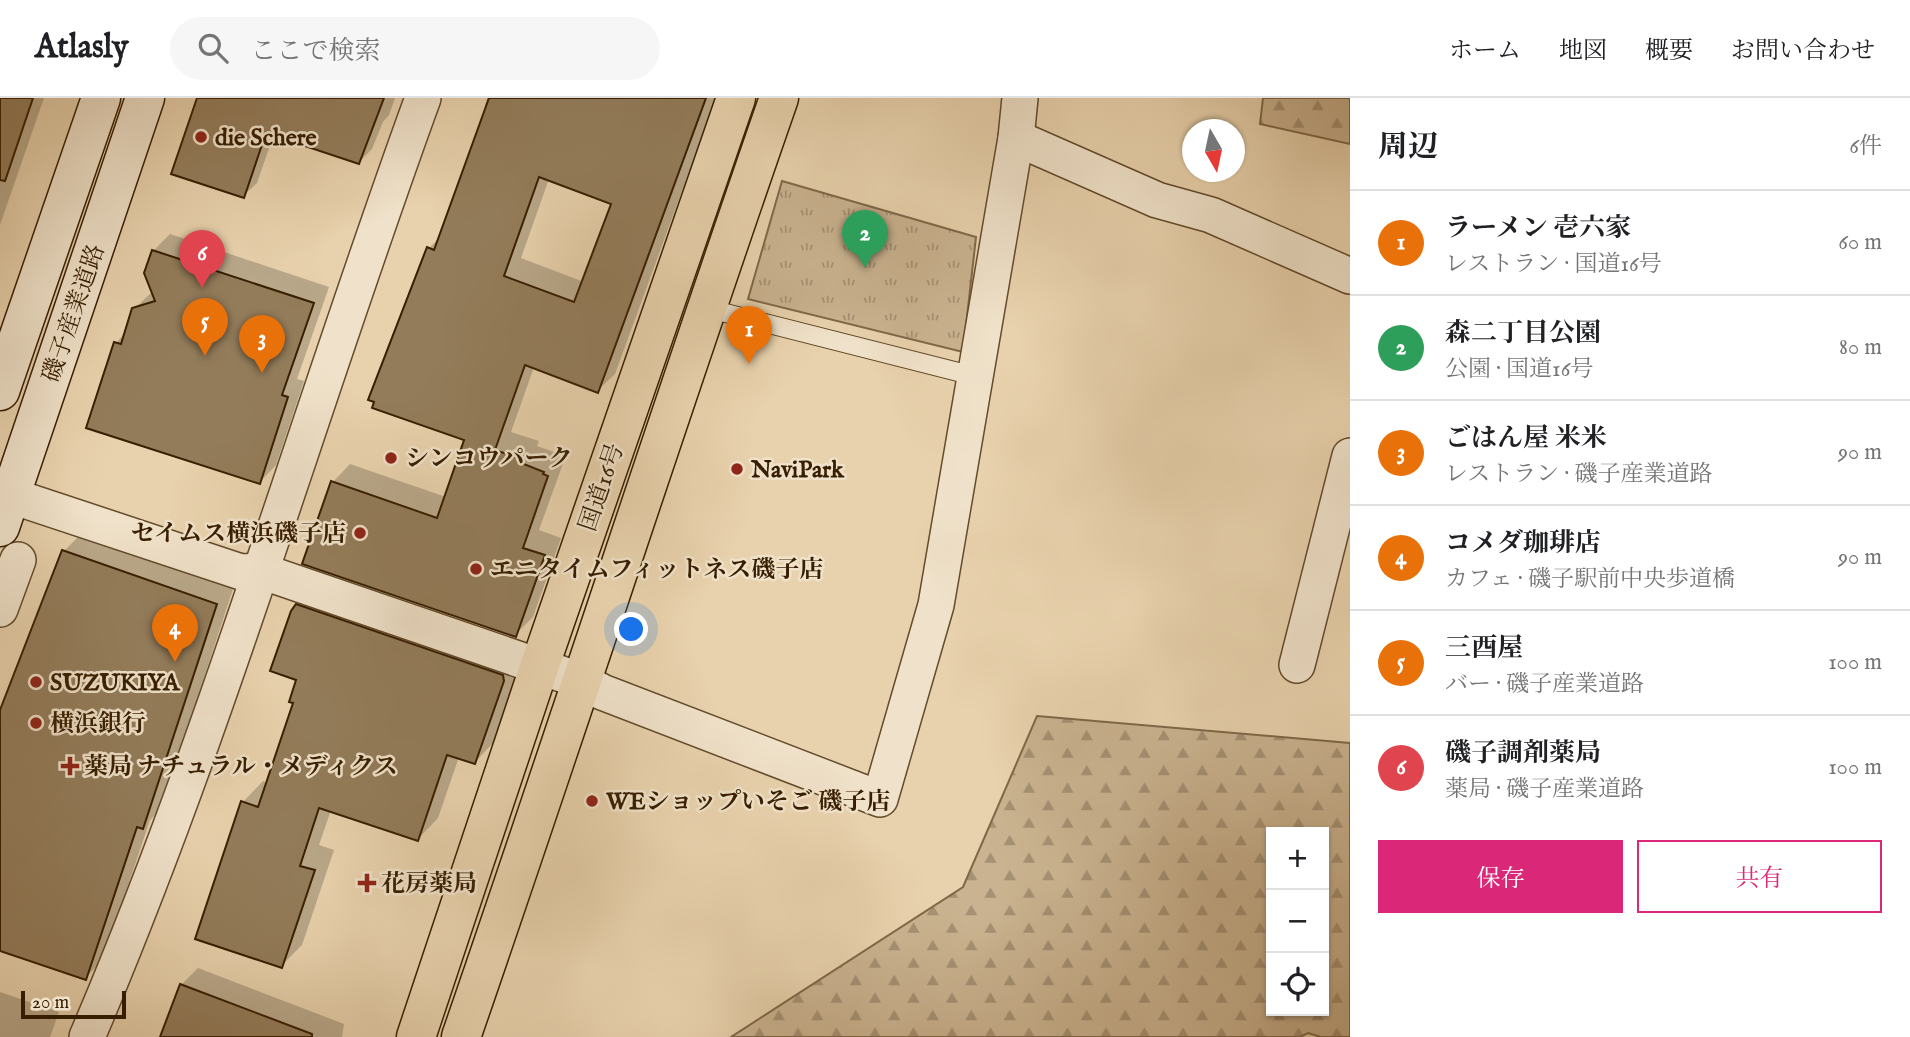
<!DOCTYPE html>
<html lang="ja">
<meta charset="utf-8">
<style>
:root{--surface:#fff;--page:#f6f6f6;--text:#202124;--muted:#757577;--line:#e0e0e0;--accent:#db2777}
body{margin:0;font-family:"IM FELL English","Noto Serif JP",serif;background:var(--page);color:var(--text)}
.controls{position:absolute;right:21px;bottom:21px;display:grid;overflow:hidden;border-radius:0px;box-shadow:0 2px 5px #0004}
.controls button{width:63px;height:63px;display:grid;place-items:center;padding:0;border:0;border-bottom:2px solid var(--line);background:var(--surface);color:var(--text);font:35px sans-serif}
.compass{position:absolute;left:1182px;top:21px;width:63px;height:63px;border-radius:50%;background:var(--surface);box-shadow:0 2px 5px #0004;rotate:171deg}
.scale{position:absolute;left:21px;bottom:18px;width:105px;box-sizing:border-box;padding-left:7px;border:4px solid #371e00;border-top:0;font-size:19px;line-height:24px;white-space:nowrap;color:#371e00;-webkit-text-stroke:5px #f0e2ca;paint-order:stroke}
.you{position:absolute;left:632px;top:532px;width:24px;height:24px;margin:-18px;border:5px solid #fff;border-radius:50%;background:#1a73e8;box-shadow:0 0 0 10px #1a73e833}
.badge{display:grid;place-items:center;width:46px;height:46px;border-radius:50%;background:var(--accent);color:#fff;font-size:23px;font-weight:700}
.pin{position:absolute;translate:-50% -58px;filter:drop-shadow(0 2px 4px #0008)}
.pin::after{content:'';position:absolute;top:37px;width:24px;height:21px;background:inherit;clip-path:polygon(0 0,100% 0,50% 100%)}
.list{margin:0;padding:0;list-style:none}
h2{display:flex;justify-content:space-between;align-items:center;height:91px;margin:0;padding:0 28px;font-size:30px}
h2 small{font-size:23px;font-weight:400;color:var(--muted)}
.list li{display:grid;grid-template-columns:46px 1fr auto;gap:21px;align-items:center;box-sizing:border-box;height:105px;padding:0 28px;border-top:2px solid var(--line)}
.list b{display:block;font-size:26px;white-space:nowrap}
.list p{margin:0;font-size:23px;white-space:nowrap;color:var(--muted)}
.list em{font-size:23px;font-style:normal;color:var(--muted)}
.actions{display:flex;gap:14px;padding:21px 28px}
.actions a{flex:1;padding:16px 0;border:2px solid var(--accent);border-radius:0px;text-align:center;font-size:24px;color:var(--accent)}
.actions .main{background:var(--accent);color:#fff}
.icon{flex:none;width:38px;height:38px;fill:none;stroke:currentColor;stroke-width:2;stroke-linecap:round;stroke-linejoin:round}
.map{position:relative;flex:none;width:1350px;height:939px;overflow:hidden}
header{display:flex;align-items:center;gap:42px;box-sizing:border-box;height:98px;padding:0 35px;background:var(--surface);border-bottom:2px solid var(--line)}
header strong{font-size:33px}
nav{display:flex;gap:38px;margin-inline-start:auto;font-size:24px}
.search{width:490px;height:63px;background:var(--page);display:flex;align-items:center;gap:18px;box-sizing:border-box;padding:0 24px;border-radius:38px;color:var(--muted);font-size:26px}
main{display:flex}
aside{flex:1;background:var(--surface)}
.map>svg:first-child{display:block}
.forest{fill:url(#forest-firs);stroke:#806848;stroke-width:2;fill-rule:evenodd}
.park{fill:url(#park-tufts);stroke:#806848;stroke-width:2}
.shadow{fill:#0003;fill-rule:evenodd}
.building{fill:#937c5a;stroke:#371e00;stroke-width:2;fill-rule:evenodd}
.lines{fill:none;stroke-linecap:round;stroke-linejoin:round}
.lane-casing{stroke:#634b2b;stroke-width:20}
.street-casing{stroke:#634b2b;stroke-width:38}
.secondary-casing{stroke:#371e00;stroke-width:41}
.highway-casing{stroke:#371e00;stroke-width:41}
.lane{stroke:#f0e2ca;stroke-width:18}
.street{stroke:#f0e2ca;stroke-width:35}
.secondary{stroke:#f0e2ca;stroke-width:38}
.highway{stroke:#e8d2ad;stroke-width:38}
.poi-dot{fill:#8f2418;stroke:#f0e2ca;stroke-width:2.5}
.labels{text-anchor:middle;stroke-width:5;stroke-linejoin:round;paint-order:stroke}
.poi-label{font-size:24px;font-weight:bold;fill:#371e00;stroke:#f0e2ca;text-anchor:start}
.street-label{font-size:24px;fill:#371e00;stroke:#f0e2ca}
</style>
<header>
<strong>Atlasly</strong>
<div class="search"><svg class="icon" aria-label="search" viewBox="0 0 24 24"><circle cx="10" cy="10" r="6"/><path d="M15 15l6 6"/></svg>ここで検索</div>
<nav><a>ホーム</a><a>地図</a><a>概要</a><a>お問い合わせ</a></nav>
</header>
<main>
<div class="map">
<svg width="1350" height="939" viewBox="0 0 1350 939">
<defs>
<pattern id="forest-firs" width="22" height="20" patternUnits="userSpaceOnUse" patternTransform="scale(1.75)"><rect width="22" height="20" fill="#cab390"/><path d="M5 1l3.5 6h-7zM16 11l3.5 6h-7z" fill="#a59173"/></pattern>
<pattern id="park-tufts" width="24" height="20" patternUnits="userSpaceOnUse" patternTransform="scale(1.75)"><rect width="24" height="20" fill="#cab390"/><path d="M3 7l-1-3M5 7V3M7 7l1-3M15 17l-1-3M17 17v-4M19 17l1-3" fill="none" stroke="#a59173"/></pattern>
</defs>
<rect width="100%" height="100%" fill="#e8d2ad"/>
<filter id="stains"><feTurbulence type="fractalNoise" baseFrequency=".00286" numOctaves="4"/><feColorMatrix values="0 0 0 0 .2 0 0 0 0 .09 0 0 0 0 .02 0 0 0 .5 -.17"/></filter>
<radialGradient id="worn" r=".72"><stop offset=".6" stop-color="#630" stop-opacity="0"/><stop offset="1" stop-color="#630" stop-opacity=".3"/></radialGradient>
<g class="forest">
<path d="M1263,0h87v46l-90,-20z"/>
<path d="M1037,618l313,27v294h-29l-13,-4 -8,4h-569l232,-150zM1271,734h53v179h-53z"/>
</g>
<path class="park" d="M782,83l194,56 -13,115 -215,-53z"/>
<g class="shadow">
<path d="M0,0h44l-44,127z"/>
<path d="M199,0h196l-6,17 -6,7 -11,27 -13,13 -85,-28 -17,49 -14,13z"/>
<path d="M487,0h229l-101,276 -18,17 -63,-24 -23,65 28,9 -2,5 23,8 -1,2 6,2 -26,72 22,8 -28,79 -18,18 -182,-153 17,-18 96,33 21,-58 -38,-191 12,-12 46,-129 -2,-1zM549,81l64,24 -29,79 -63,-24z"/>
<path d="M170,136l159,53 -32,92 7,2 -28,84 -16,17 -144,-139 10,-11 8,-23 19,-18 -7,-18 8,-23z"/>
<path d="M82,435l152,53 -73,223 -11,11 -47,140 -18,18 -85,-28v-235l64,-164z"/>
<path d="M319,487l204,70 -28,86 -20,21 -16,-5 -21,61 -20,21 -87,-29 -12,35 15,5 -32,95 -21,21 -38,-164 20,-21 5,2 27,-81 4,-23 -1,-73z"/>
<path d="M198,870l146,56 -2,13h-181l20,-52z"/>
<path d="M0,894l59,20 -9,25h-50z"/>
</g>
<g class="building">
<path d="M0,0h33l-28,83 -5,-1z"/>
<path d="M197,0h187l-25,66 -93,-31 -22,65 -73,-24z"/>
<path d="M489,0h217l-108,295 -73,-28 -30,85 27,9 -1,4 23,9 -1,2 5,2 -25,72 22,7 -29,82 -214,-73 29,-83 106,37 27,-78 -92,-32 2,-6 -6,-2 59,-153 7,3zM539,79l72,27 -37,98 -70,-26z"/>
<path d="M152,152l162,53 -32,92 6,2 -28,87 -174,-56 28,-86 7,2 11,-36 23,-7 -11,-28z"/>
<path d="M62,452l155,54 -74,225 -6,-2 -51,153 -86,-29v-241z"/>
<path d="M296,506l207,71 1,6 -29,83 -28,-9 -29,86 -99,-33 -19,58 15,4 -33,98 -87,-29 46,-138 17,6 35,-104 -4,-1 7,-22 -26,-9 21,-60z"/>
<path d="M180,886l132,50v3h-152z"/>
</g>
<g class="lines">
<defs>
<path id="lane" d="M706,210l268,68"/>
<g id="street">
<path d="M1016,40l141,62 54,15 139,61"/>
<path d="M0,394l241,80 20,-1 321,110 20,11 278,107 56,-194 80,-467 4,-40"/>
<path d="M0,511l18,-49"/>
<path d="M1297,567l53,-209"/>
<path d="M87,939c131,-306 222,-627 336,-939"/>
</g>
<g id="secondary">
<path d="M0,293l101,-293"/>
<path d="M0,429l145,-429"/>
</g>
<g id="highway">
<path d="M416,939l123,-369 197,-570"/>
<path d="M461,939c108,-312 209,-627 318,-939"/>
</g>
</defs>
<use href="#lane" class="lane-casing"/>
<use href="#street" class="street-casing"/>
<use href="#secondary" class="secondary-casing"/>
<use href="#highway" class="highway-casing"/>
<use href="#lane" class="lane"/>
<use href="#street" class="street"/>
<use href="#secondary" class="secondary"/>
<use href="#highway" class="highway"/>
</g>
<g class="poi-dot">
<circle cx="201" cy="39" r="7"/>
<circle cx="391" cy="360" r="7"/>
<circle cx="737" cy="371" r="7"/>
<circle cx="360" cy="435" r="7"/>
<circle cx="476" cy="471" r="7"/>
<circle cx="36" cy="584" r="7"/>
<circle cx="36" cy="625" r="7"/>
<path d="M66.5 657.5h7v7h7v7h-7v7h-7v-7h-7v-7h7z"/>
<circle cx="592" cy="703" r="7"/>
<path d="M363.5 774.5h7v7h7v7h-7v7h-7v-7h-7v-7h7z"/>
</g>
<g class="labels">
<g class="poi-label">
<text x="215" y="47">die Schere</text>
<text x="405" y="368">シンコウパーク</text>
<text x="751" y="379">NaviPark</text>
<text x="346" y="443" text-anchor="end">セイムス横浜磯子店</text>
<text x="490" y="479">エニタイムフィットネス磯子店</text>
<text x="50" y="592">SUZUKIYA</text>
<text x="50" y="633">横浜銀行</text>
<text x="84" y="676">薬局 ナチュラル・メディクス</text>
<text x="606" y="711">WEショップいそご 磯子店</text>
<text x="381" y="793">花房薬局</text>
</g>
<g class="street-label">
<text transform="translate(73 215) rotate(-71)" y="8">磯子産業道路</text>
<text transform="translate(601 389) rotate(-71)" y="8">国道16号</text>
</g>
</g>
<rect width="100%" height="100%" filter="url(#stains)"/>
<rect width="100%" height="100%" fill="url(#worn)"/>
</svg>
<div class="controls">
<button>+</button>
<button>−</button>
<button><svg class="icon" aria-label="locate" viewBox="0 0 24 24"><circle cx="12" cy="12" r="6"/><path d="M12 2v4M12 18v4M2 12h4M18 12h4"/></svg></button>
</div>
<svg class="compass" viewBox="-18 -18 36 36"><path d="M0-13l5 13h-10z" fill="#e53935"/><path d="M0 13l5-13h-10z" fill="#757577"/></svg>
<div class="scale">20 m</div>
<div class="you"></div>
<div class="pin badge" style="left:749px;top:266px;background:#e8710a">1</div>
<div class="pin badge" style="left:865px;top:170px;background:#2e9e5b">2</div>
<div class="pin badge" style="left:262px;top:275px;background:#e8710a">3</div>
<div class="pin badge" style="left:175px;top:564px;background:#e8710a">4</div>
<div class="pin badge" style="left:205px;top:258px;background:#e8710a">5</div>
<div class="pin badge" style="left:202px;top:190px;background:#e0444e">6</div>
</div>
<aside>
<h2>周辺<small>6件</small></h2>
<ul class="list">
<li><span class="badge" style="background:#e8710a">1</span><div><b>ラーメン 壱六家</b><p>レストラン · 国道16号</p></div><em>60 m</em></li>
<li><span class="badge" style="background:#2e9e5b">2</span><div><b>森二丁目公園</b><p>公園 · 国道16号</p></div><em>80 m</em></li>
<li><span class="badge" style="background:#e8710a">3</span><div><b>ごはん屋 米米</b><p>レストラン · 磯子産業道路</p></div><em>90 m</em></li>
<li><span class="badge" style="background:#e8710a">4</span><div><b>コメダ珈琲店</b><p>カフェ · 磯子駅前中央歩道橋</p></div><em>90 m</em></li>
<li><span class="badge" style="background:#e8710a">5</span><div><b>三酉屋</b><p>バー · 磯子産業道路</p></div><em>100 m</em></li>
<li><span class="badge" style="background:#e0444e">6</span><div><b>磯子調剤薬局</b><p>薬局 · 磯子産業道路</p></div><em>100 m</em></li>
</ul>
<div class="actions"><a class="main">保存</a><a>共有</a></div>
</aside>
</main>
